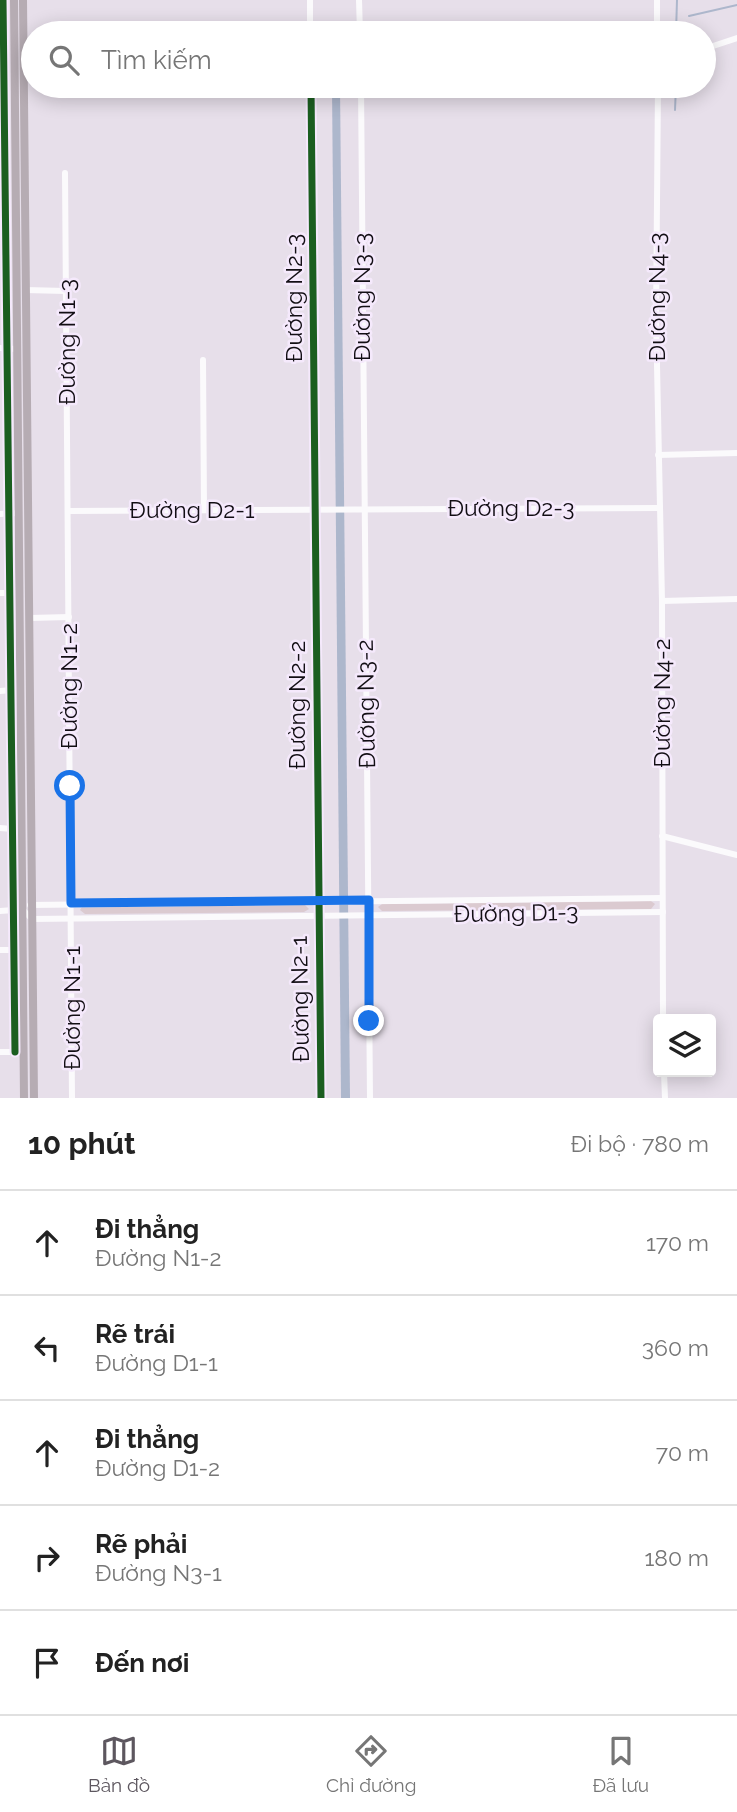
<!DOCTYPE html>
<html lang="vi">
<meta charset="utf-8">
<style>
:root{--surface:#fff;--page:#f6f6f6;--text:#222;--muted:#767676;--line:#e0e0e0;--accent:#5d575f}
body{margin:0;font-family:Raleway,sans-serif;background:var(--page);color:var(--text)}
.controls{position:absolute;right:21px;bottom:21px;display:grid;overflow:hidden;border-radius:7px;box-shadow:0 4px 18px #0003}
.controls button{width:63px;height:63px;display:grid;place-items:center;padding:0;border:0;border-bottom:2px solid var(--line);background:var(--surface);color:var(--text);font:35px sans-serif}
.stop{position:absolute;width:21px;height:21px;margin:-16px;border:5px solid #1a73e8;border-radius:50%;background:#fff}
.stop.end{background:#1a73e8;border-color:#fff;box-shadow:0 2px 7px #0008}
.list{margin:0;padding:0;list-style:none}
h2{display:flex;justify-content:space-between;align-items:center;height:91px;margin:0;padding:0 28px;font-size:30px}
h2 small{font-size:23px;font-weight:400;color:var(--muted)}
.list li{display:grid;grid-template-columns:46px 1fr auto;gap:21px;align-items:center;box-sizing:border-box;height:105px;padding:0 28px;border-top:2px solid var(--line)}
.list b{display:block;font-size:26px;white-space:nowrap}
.list p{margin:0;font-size:23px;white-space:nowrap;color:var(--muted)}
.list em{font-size:23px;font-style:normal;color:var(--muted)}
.icon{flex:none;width:38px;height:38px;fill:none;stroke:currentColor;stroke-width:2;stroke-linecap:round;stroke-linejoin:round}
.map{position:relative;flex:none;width:737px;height:1098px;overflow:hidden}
.search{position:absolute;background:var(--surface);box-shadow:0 4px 18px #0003;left:21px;right:21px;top:21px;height:77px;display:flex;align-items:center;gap:18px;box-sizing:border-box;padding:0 24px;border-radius:38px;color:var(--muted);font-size:26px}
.sheet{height:616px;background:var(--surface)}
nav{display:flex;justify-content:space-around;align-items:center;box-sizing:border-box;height:98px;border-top:2px solid var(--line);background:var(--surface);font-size:19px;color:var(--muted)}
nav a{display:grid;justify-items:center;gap:4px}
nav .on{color:var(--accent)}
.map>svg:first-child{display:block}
.green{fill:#dbcad0}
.water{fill:#adb7cc}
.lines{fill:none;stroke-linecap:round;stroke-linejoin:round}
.stream{stroke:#adb7cc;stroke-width:2}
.minor{stroke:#fbfafc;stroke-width:6}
.major{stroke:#b6acb3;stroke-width:8}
.cycleway-casing{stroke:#f5e9fc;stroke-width:11}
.cycleway{stroke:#1b5e20;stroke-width:7}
.route{stroke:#1a73e8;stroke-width:9}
.labels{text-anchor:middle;stroke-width:5;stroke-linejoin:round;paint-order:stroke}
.street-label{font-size:23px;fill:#120e14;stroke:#f5e9fc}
</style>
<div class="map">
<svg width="737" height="1098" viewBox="0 0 737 1098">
<rect width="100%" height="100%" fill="#e7dfea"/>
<g class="green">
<path d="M651,901l4,3 -4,5 -269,2 -4,-4 4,-3z"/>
<path d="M305,905l4,4 -5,3 -219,2 -5,-4 2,-3z"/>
</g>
<path class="water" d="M332,86h8l10,1012h-9z"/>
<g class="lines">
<g class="stream">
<path d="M689,16l48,-11"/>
<path d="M676,33l1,-33"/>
<path d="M675,110l1,-24"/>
</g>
<g class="minor">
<path d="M3,0l12,1052"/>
<path d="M310,0v33"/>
<path d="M359,0l1,33"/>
<path d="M657,0v33"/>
<path d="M704,49l33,-11"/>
<path d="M311,86l10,1012"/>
<path d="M361,86l9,1012"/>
<path d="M658,86l-2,232 6,283 1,418"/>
<path d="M65,173l7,925"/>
<path d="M25,290l41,1"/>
<path d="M0,348l17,1"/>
<path d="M203,360l1,150"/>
<path d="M658,455l79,-2"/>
<path d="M68,511l591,-3"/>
<path d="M0,514l18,-1"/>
<path d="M0,593h11"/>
<path d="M662,601l75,-2"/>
<path d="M30,618l39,-1"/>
<path d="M0,691l12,-1"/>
<path d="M0,828l12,1"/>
<path d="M662,836l75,19"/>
<path d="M30,905l632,-7"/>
<path d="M23,910l9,9 631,-7"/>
<path d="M0,911l14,-1"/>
<path d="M0,950h13"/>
<path d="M0,1052h18"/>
<path d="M664,1072l1,26"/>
</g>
<g class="major">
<path d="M14,0l10,1098"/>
<path d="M23,0l11,1098"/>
</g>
<defs>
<g id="cycleway">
<path d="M3,0l12,1052"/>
<path d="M311,86l10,1012"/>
</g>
</defs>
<use href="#cycleway" class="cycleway-casing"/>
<use href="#cycleway" class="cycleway"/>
</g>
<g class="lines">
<path class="route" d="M70,786l1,117 298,-3v121"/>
</g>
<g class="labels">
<g class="street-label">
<text transform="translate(362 297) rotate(-90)" y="8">Đường N3-3</text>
<text transform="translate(657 297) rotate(-90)" y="8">Đường N4-3</text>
<text transform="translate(294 298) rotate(-90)" y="8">Đường N2-3</text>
<text transform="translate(67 342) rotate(-90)" y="8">Đường N1-3</text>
<text x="511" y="516">Đường D2-3</text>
<text x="192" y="518">Đường D2-1</text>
<text transform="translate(69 686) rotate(-90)" y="8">Đường N1-2</text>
<text transform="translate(662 703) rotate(-90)" y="8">Đường N4-2</text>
<text transform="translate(366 704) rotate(-91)" y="8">Đường N3-2</text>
<text transform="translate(297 705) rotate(-90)" y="8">Đường N2-2</text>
<text transform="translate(516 913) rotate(-1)" y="8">Đường D1-3</text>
<text transform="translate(300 999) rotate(-91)" y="8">Đường N2-1</text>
<text transform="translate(72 1008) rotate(-90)" y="8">Đường N1-1</text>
</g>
</g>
</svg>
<div class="controls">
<button><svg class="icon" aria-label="layers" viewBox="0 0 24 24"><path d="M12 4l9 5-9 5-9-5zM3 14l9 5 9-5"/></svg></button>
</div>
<div class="stop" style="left:70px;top:786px"></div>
<div class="stop end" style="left:369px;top:1021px"></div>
<div class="search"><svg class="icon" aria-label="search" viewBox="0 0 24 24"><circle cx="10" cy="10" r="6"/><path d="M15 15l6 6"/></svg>Tìm kiếm</div>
</div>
<section class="sheet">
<h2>10 phút<small>Đi bộ · 780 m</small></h2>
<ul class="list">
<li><svg class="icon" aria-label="ahead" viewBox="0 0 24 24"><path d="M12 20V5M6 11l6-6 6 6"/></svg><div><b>Đi thẳng</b><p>Đường N1-2</p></div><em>170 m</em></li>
<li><svg class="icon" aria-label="left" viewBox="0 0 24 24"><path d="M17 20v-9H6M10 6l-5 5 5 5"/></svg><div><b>Rẽ trái</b><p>Đường D1-1</p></div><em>360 m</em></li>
<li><svg class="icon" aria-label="ahead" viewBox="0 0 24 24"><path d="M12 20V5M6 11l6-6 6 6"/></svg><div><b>Đi thẳng</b><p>Đường D1-2</p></div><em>70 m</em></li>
<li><svg class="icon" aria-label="right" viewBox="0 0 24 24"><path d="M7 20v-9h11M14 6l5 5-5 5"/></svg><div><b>Rẽ phải</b><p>Đường N3-1</p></div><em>180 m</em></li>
<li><svg class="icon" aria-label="arrive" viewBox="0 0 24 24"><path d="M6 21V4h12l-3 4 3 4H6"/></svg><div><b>Đến nơi</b></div></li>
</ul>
</section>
<nav>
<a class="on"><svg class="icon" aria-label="map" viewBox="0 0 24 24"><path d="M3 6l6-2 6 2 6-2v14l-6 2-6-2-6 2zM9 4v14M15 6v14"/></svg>Bản đồ</a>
<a><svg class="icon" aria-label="directions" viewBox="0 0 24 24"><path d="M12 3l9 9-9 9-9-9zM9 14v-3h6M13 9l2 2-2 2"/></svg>Chỉ đường</a>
<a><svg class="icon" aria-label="saved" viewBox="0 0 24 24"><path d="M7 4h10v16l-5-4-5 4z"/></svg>Đã lưu</a>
</nav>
